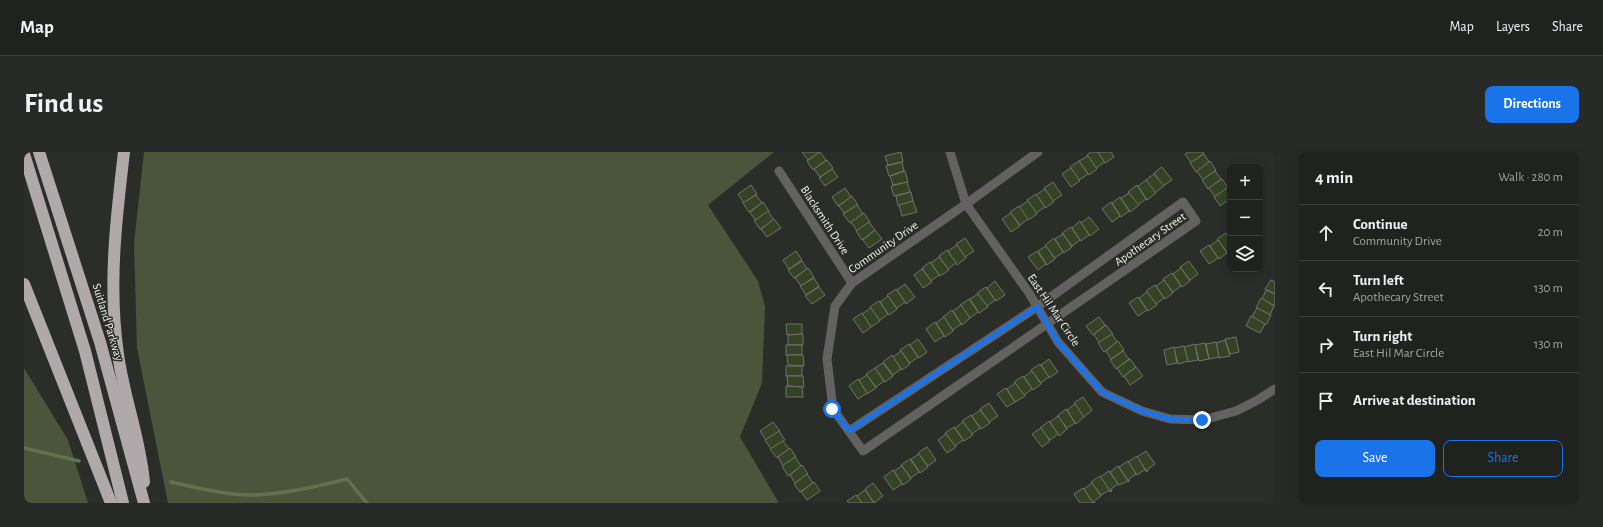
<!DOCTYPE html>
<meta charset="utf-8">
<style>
:root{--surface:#20221f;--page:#282a28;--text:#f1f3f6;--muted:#a2a4a4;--line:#3d3f3d;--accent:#1a73e8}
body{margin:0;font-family:"Alegreya Sans",sans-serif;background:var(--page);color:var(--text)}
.controls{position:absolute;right:12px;top:12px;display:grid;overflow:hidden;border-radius:8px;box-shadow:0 2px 10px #0003}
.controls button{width:36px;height:36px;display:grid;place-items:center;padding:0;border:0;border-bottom:1px solid var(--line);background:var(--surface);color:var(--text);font:20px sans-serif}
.stop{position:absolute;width:12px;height:12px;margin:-9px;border:3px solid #1a73e8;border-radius:50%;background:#fff}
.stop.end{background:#1a73e8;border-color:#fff;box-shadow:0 1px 4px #0008}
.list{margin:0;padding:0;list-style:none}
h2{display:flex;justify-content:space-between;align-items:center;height:52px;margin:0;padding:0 16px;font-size:17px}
h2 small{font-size:13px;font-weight:400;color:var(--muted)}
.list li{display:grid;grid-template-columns:26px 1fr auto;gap:12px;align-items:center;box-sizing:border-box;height:56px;padding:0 16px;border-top:1px solid var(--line)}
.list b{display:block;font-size:15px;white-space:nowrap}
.list p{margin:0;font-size:13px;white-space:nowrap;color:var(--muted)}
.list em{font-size:13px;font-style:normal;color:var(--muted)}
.actions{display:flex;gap:8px;padding:12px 16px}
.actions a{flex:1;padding:9px 0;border:1px solid var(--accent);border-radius:8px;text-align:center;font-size:14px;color:var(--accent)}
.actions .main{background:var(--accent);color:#fff}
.icon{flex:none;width:22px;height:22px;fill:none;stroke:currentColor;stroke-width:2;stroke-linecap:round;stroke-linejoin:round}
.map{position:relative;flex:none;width:1251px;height:351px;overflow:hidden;border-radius:8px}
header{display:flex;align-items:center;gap:24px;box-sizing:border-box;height:56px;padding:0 20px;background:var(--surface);border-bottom:1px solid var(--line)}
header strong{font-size:19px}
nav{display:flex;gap:22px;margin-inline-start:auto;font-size:14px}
.intro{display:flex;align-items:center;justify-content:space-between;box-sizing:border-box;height:96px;padding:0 24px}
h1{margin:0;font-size:28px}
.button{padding:10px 18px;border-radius:8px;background:var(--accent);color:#fff;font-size:14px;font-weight:700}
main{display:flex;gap:24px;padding:0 24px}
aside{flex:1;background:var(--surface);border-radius:8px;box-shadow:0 2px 10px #0003}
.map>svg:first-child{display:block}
.green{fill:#4a553c}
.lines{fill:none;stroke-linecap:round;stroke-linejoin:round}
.stream{stroke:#637151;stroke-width:3.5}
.building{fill:#354324;stroke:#71736e}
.street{stroke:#646162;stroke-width:9}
.highway{stroke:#b0a9ab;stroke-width:12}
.route{stroke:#1a73e8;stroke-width:5}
.labels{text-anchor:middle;stroke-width:3;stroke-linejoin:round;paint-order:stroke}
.street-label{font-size:12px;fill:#f1f2ef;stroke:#2b2d29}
</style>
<header>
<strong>Map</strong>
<nav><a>Map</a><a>Layers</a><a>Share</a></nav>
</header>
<div class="intro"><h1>Find us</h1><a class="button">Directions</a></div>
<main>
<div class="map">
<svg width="1251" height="351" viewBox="0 0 1251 351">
<rect width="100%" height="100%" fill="#2b2d29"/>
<g class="green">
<path d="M120,0h630l-66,53 50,76 7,25 -3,77 -22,54 39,66h-611l-31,-155 -3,-105z"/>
<path d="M0,216l44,72 20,63h-64z"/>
</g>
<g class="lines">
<g class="stream">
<path d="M0,296l55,13"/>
<path d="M147,330c23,5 59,14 82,13 32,-1 63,-8 94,-16l20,24"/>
</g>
</g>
<g class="building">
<path d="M778,0h18l-12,8z"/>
<path d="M796,0l6,8 -13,10 -6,-9z"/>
<path d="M877,0l2,10 -15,3 -3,-9z"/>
<path d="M1067,0h7l7,10 -9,6 -9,-13z"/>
<path d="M1074,0h13l3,5 -9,6z"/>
<path d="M1164,0h15l1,1 -13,10 -6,-9z"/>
<path d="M1180,2l5,8 -13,10 -6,-9z"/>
<path d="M1064,4l9,13 -8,6 -10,-14z"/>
<path d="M803,8l6,8 -13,9 -6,-8z"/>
<path d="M1055,9l9,13 -9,6 -9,-13z"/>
<path d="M1186,9l6,9 -13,10 -6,-9z"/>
<path d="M878,10l2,9 -15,5 -3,-10z"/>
<path d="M1138,15l10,13 -9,6 -9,-13z"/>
<path d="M1047,16l9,13 -9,6 -9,-13z"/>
<path d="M808,17l6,8 -13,9 -6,-8z"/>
<path d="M881,19l3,11 -15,3 -3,-9z"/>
<path d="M1191,19l6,8 -13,10 -6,-9z"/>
<path d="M1130,22l10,12 -9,7 -9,-13z"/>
<path d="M1198,27l6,9 -13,9 -6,-9z"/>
<path d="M1122,28l10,13 -9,7 -9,-14z"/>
<path d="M883,30l3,10 -16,4 -3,-10z"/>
<path d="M1029,30l9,13 -9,6 -9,-13z"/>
<path d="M727,33l6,9 -13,9 -6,-9z"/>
<path d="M1113,33l9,14 -8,6 -10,-13z"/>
<path d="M821,36l6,9 -13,9 -6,-9z"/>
<path d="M1203,36l3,4v7l-10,7 -6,-9z"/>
<path d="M1021,37l9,13 -9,6 -9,-13z"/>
<path d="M887,40l2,9 -15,5 -2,-10z"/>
<path d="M1105,41l10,12 -9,7 -9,-14z"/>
<path d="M1012,42l9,13 -9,6 -9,-13z"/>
<path d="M732,43l6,8 -13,9 -6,-9z"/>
<path d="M828,44l6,9 -14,8 -5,-7z"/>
<path d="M1096,45l9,14 -8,6 -9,-14z"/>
<path d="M889,49l4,11 -15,4 -3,-11z"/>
<path d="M1004,49l9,13 -9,6 -9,-13z"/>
<path d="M739,50l6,9 -14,9 -5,-8z"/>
<path d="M1087,50l9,14 -8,6 -10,-13z"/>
<path d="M833,53l6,9 -13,9 -7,-9z"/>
<path d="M995,54l9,13 -8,6 -10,-13z"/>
<path d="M744,59l6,9 -14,9 -6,-8z"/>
<path d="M840,61l6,9 -13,9 -6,-9z"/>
<path d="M987,61l9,13 -9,6 -9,-13z"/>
<path d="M1065,65l10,12 -9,7 -9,-13z"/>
<path d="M750,67l7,9 -14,9 -6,-8z"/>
<path d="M1056,69l9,14 -8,6 -9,-13z"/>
<path d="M845,70l6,8 -13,10 -6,-9z"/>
<path d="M1047,75l9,13 -8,6 -10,-13z"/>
<path d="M851,78l7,9 -13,9 -6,-8z"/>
<path d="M1202,81l4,6v11l-3,2 -10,-13z"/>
<path d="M1039,82l9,13 -8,6 -9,-14z"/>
<path d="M941,86l9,13 -9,6 -9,-13z"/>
<path d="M1030,86l9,14 -8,6 -10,-13z"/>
<path d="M1194,88l9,13 -8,6 -9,-13z"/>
<path d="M933,93l9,13 -9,7 -9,-14z"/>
<path d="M1185,93l9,13 -9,6 -9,-13z"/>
<path d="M1022,94l9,13 -8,6 -9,-14z"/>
<path d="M923,98l9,13 -8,6 -9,-13z"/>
<path d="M772,99l6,9 -13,9 -6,-9z"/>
<path d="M1013,99l9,13 -8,6 -10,-13z"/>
<path d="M915,105l10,13 -9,6 -9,-13z"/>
<path d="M778,109l5,8 -13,9 -6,-8z"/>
<path d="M1165,109l9,13 -8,6 -10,-13z"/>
<path d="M906,110l9,13 -8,6 -9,-13z"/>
<path d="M784,116l6,9 -13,9 -6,-8z"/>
<path d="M1157,116l9,13 -8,6 -9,-13z"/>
<path d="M898,117l10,13 -9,6 -9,-13z"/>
<path d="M1148,121l9,13 -8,6 -10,-13z"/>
<path d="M790,126l5,8 -13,9 -6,-9z"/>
<path d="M1140,128l9,13 -8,6 -9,-13z"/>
<path d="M1247,128l4,2v12l-10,-5z"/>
<path d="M971,129l10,14 -9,6 -9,-13z"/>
<path d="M881,132l10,13 -9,7 -9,-14z"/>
<path d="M1131,133l9,13 -8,6 -10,-13z"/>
<path d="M795,135l6,8 -13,9 -7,-8z"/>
<path d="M962,135l9,13 -8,6 -10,-13z"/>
<path d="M872,137l9,13 -8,6 -10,-13z"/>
<path d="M1242,138l9,4v12l-13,-7z"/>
<path d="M1123,140l10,13 -9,6 -9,-13z"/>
<path d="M954,142l10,13 -9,6 -9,-14z"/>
<path d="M864,144l9,13 -8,6 -9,-13z"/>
<path d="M1114,145l9,13 -9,6 -9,-13z"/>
<path d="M1237,146l13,8 -4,9 -14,-7z"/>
<path d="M945,147l9,13 -8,6 -10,-13z"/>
<path d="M855,149l9,13 -9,7 -9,-14z"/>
<path d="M937,153l9,13 -8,7 -9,-14z"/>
<path d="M847,156l9,13 -9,6 -9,-13z"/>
<path d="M1233,156l14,7 -5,10 -14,-8z"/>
<path d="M928,158l9,14 -8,6 -10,-13z"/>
<path d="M838,161l9,14 -8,6 -10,-14z"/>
<path d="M1227,164l14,8 -5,9 -14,-7z"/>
<path d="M920,165l9,14 -8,6 -9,-14z"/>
<path d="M1075,165l6,8 -12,10 -7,-9z"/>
<path d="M911,170l9,14 -9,6 -9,-13z"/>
<path d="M762,172h16v10l-15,1z"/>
<path d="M1082,173l7,9 -14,9 -5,-9z"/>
<path d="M779,182v11h-15v-10z"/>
<path d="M1088,182l5,8 -13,10 -6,-9z"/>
<path d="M1212,185l3,15 -9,2 -5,-15z"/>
<path d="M894,187l9,13 -8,6 -9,-13z"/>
<path d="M1201,188l5,16 -11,2 -3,-15z"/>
<path d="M1094,189l6,9 -13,9 -5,-8z"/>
<path d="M1192,190l3,15 -10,2 -3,-15z"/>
<path d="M1181,191l4,16 -10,2 -4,-16z"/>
<path d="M885,192l9,13 -8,6 -10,-13z"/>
<path d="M1171,192l3,16 -10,2 -4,-15z"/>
<rect x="762" y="193" width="16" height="10"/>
<path d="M1160,194l4,15 -10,3 -4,-16z"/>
<path d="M1150,195l3,16 -10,2 -3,-15z"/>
<path d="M877,199l9,13 -8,6 -9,-13z"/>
<path d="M1099,199l6,8 -13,10 -6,-9z"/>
<path d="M763,203h16l1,11 -16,-1z"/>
<path d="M868,203l9,14 -8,6 -10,-13z"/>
<path d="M1025,207l9,13 -9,6 -8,-13z"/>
<path d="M1106,207l6,8 -13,10 -6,-9z"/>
<path d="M859,211l10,13 -8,6 -10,-14z"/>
<path d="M1016,212l9,13 -8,6 -10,-13z"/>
<rect x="762" y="214" width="16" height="10"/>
<path d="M1112,215l7,9 -13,9 -6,-9z"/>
<path d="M851,216l9,13 -8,6 -10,-13z"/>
<path d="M1008,219l9,13 -8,6 -9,-13z"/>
<path d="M843,223l9,13 -9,6 -8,-14z"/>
<path d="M763,224h16l1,11 -16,-1z"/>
<path d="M999,224l9,13 -8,6 -10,-13z"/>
<path d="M834,227l9,14 -9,6 -9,-13z"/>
<path d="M991,231l10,13 -10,6 -8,-13z"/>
<path d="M762,234l16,1 1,10h-17z"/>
<path d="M982,236l9,14 -8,5 -10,-13z"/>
<path d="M1059,245l9,13 -8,7 -10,-14z"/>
<path d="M965,251l9,13 -9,6 -9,-13z"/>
<path d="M1051,252l9,13 -8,7 -9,-14z"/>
<path d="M1042,257l9,14 -8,5 -10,-12z"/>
<path d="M956,258l10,13 -9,6 -9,-13z"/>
<path d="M947,263l9,13 -8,6 -10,-13z"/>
<path d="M1034,264l9,13 -8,7 -9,-14z"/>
<path d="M1025,269l9,13 -8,6 -10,-12z"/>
<path d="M749,270l7,9 -14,9 -6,-9z"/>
<path d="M939,270l10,13 -9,6 -9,-13z"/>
<path d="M930,275l9,13 -8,6 -10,-13z"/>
<path d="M1017,276l9,13 -8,6 -10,-13z"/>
<path d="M755,279l6,9 -14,9 -6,-9z"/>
<path d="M922,282l10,13 -9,6 -9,-13z"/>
<path d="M759,289l6,8 -12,9 -7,-9z"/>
<path d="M903,295l9,13 -8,6 -10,-13z"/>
<path d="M766,296l6,9 -13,9 -5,-9z"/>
<path d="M1122,299l9,13 -7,5 -1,3 -10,-15z"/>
<path d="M895,302l9,13 -8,6 -9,-14z"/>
<path d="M1113,304l9,15 -2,-1 -7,5 -9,-13z"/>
<path d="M771,305l6,9 -13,10 -6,-10z"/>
<path d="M886,307l9,13 -8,6 -10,-13z"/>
<path d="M1104,309l8,13 -7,5v3l-10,-15z"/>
<path d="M778,313l6,9 -13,9 -5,-8z"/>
<path d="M878,314l9,13 -8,6 -9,-14z"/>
<path d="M1094,314l10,15 -9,4 -9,-13z"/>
<path d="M869,318l9,14 -9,6 -9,-13z"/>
<path d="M1085,319l9,13 -7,5 1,2 -1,1 -11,-15z"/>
<path d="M783,322l6,9 -13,9 -6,-8z"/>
<path d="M1076,324l10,15h-2l-7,4 -10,-13z"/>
<path d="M790,330l6,9 -13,9 -6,-8z"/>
<path d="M849,331l10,13 -9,7 -9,-14z"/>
<path d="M1068,331l9,13 -7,5 1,2h-2l-9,-14z"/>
<path d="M1059,336l1,1 9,14h-13l-6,-9z"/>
<path d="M841,338l9,13h-12l-5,-7z"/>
<path d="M832,343l6,8h-13l-2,-2z"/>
</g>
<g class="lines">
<g class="street">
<path d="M926,0l16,52 63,89 29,49 44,50 40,19 28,8 33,1 33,-9 20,-10 19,-12"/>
<path d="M755,19l73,112"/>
<path d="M825,279l188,-124 146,-105 13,19 -333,230 -30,-42 -6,-50 8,-53 17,-23 114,-79 72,-52"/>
</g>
<g class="highway">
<path d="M15,0l61,190 44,161"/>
<path d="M100,0c-8,68 -16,134 -6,202 6,44 22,84 26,128"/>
<path d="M0,2l61,197 38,152"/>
<path d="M0,132l87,219"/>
</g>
</g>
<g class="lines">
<path class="route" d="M808,257l17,22 188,-124 21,35 44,50 40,19 28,8 32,1"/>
</g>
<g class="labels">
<g class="street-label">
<text transform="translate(801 68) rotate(57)" y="4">Blacksmith Drive</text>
<text transform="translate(1126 87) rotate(-35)" y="4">Apothecary Street</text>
<text transform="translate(859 95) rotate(-35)" y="4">Community Drive</text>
<text transform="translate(1030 158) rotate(56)" y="4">East Hil Mar Circle</text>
<text transform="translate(84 170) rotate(73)" y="4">Suitland Parkway</text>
</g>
</g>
</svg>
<div class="controls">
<button>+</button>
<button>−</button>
<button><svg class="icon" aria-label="layers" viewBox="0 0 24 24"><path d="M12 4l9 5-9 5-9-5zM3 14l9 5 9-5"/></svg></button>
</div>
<div class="stop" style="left:808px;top:257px"></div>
<div class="stop end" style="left:1178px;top:268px"></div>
</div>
<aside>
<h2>4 min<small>Walk · 280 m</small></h2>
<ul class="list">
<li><svg class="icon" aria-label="ahead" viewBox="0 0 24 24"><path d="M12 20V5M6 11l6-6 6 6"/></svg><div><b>Continue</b><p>Community Drive</p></div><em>20 m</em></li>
<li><svg class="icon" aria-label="left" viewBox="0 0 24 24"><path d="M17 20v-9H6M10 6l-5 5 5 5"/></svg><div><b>Turn left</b><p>Apothecary Street</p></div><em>130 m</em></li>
<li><svg class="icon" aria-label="right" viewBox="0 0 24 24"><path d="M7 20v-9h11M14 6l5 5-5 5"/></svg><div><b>Turn right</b><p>East Hil Mar Circle</p></div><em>130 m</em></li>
<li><svg class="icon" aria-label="arrive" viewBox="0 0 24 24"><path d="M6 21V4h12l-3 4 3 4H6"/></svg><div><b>Arrive at destination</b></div></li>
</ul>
<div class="actions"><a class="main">Save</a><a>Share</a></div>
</aside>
</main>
